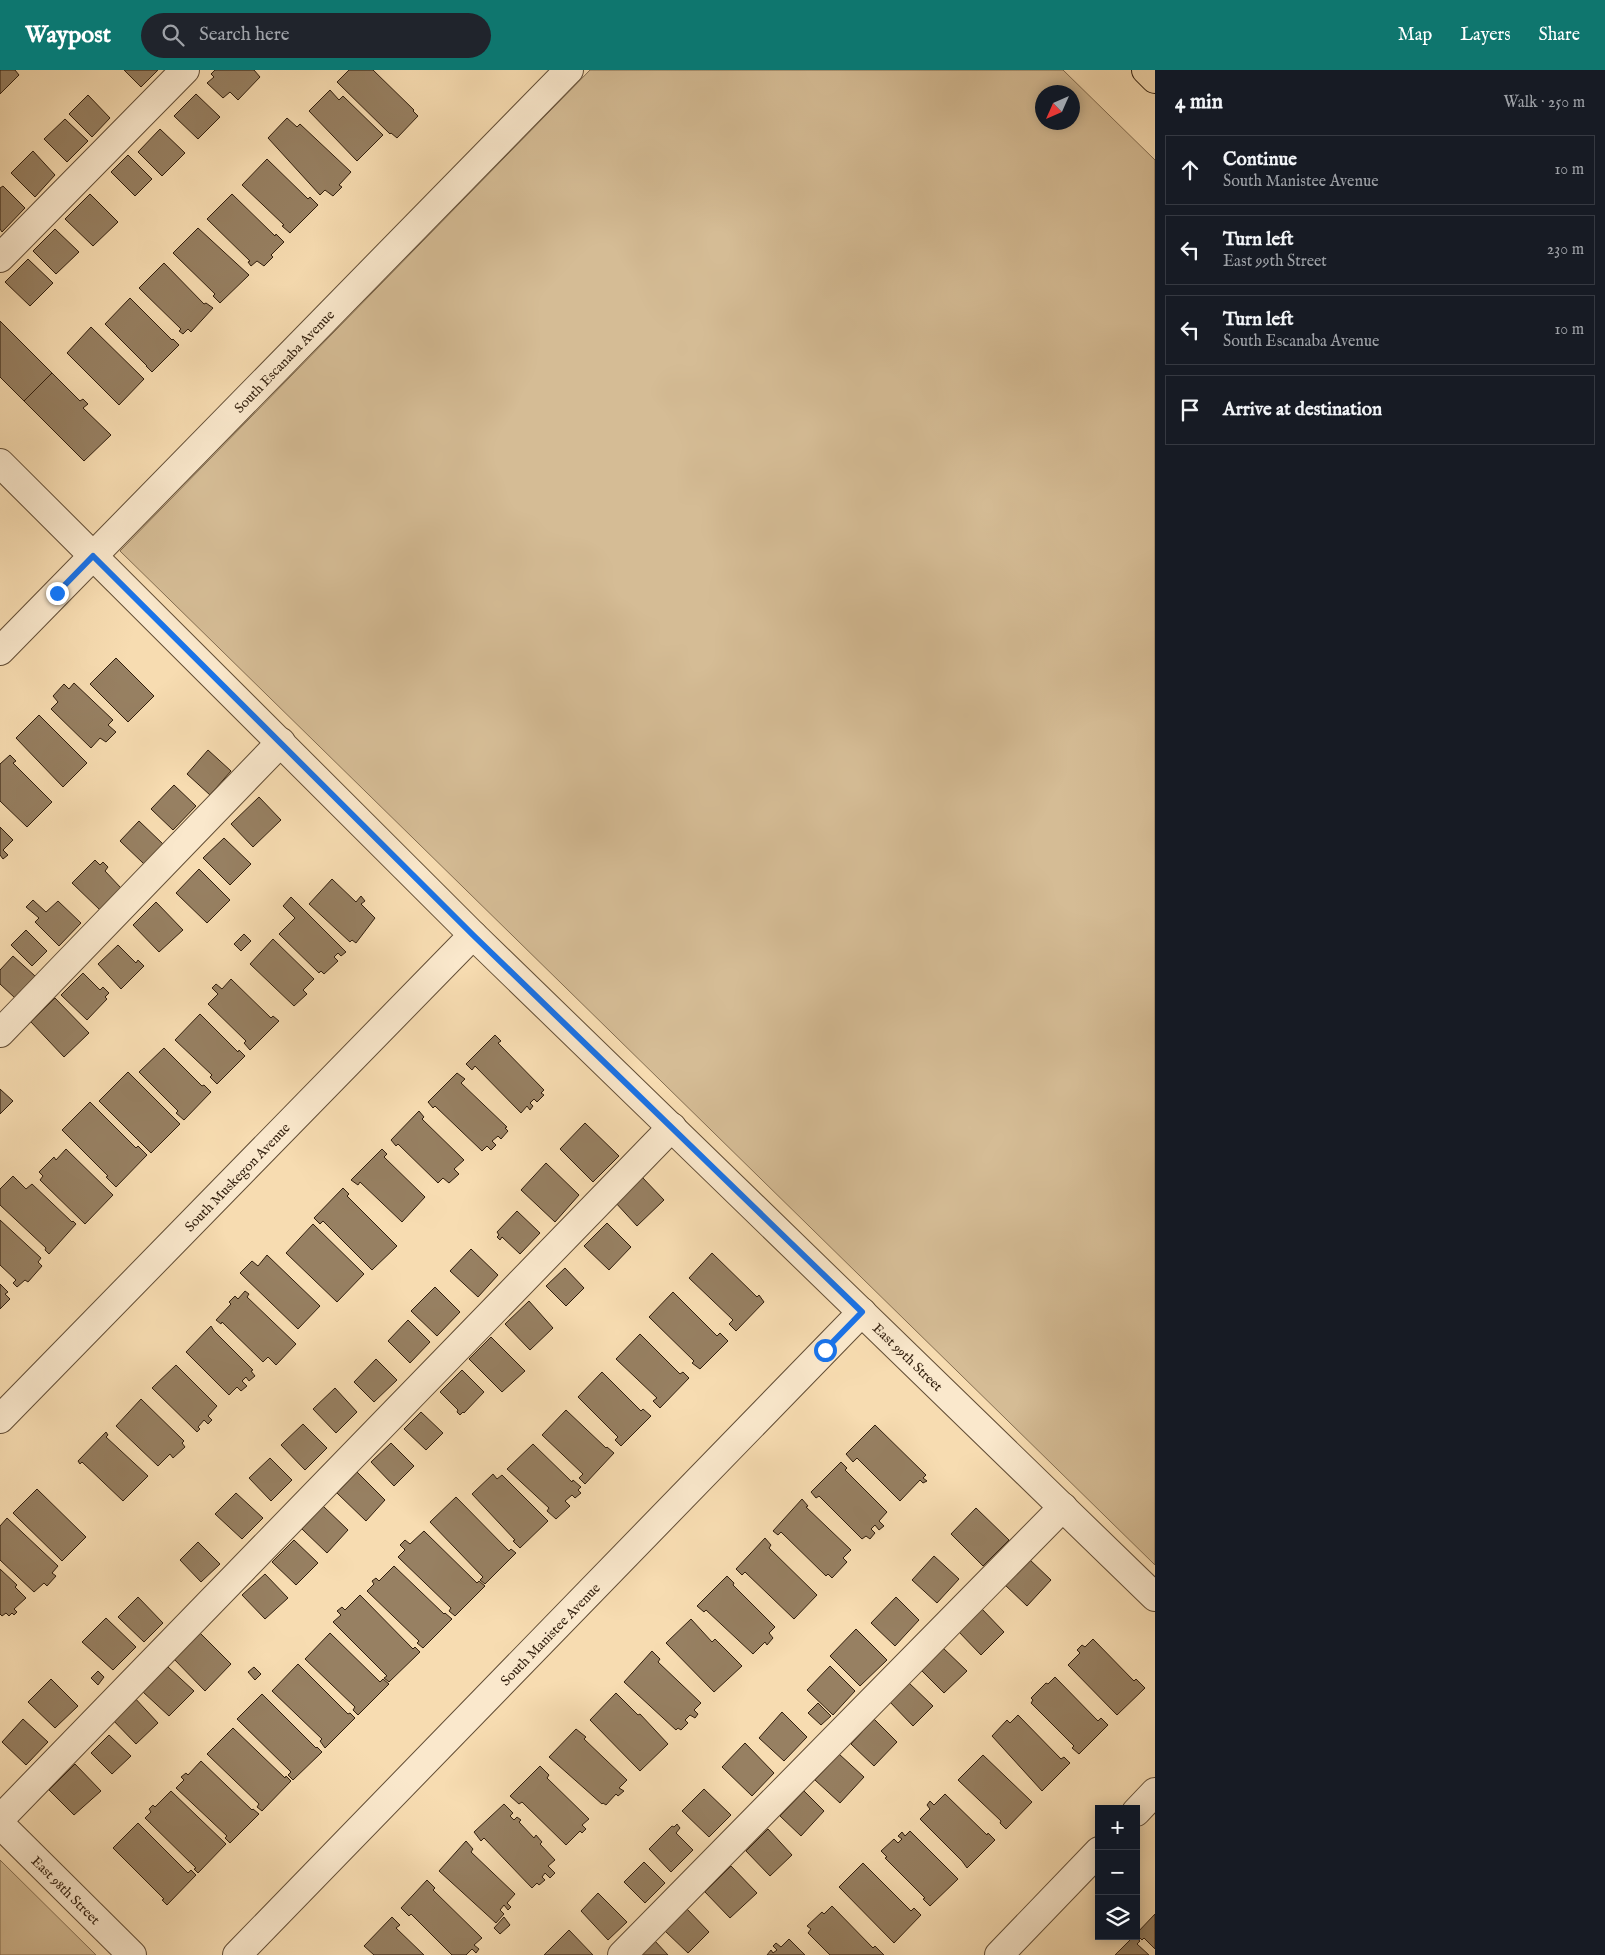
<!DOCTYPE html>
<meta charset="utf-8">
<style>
:root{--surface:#171b24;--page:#20242c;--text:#f1f3f6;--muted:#9ea1a6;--line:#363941;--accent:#0f766e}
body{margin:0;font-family:"IM FELL English",serif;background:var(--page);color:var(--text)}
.controls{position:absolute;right:15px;bottom:15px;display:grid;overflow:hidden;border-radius:0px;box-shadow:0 2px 12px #0003}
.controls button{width:45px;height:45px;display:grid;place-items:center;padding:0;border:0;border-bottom:1px solid var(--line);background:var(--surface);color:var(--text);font:25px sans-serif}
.compass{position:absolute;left:1035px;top:15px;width:45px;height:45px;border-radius:50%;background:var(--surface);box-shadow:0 2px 12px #0003;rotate:225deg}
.stop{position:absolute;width:15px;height:15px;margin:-11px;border:4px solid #1a73e8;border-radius:50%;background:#fff}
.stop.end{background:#1a73e8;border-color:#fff;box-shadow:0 1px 5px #0008}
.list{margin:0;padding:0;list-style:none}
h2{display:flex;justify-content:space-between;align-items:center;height:65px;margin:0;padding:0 20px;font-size:21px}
h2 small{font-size:16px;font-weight:400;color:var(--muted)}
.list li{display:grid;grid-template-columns:32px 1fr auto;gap:15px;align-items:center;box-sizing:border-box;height:70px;margin:0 10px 10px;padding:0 10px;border:1px solid var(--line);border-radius:0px}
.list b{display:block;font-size:19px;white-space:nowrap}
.list p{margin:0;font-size:16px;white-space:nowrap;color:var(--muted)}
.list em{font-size:16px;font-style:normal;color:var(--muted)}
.icon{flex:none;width:28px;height:28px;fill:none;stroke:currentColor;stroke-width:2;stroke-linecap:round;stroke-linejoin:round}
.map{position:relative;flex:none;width:1155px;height:1885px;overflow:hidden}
header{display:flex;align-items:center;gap:30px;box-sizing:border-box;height:70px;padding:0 25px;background:var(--accent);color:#fff}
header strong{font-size:24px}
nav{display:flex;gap:28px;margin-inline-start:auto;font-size:18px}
.search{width:350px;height:45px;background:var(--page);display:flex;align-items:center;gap:12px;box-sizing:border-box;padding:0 18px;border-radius:28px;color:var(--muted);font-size:19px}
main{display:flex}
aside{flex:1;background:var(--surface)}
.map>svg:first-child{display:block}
.green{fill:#d5bc95;stroke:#826c50;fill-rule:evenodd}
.building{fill:#978062;stroke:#301d0c}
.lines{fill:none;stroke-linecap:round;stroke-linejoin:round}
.minor-casing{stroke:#624d35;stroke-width:30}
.major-casing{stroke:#301d0c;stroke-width:30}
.minor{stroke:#fae8cc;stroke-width:28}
.major{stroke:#f7dcb1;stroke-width:28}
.route{stroke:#1a73e8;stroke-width:6}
.labels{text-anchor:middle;stroke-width:5;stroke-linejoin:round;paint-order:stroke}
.street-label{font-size:14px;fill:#301d0c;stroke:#fae8cc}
</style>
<header>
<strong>Waypost</strong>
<div class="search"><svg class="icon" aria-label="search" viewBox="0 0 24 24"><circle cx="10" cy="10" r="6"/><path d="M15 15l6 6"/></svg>Search here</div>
<nav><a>Map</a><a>Layers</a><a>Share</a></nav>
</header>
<main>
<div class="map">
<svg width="1155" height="1885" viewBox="0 0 1155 1885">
<rect width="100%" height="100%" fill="#f7dcb1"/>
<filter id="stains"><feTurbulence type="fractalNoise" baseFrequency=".004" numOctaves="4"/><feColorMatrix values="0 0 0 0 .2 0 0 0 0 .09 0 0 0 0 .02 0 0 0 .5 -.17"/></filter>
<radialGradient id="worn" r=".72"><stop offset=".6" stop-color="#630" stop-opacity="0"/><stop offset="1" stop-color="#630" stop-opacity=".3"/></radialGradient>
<g class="green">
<path d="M590,0h473l92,90v1405l-1035,-1014zM1042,22h30v30h-30z"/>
<path d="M0,1790l96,95h-96z"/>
</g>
<g class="building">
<path d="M0,0h15l4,5 -19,19z"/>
<path d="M124,0h34l-17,17z"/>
<path d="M215,0h39l6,7 -22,23 -8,-8 -7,6 -16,-15 7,-6 -3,-3z"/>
<path d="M349,0h24l41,40 -1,1 5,5 -21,22 -6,-5 -1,1 -53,-52z"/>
<path d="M330,20l9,10 4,-4 40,39 -26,26 -48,-50z"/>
<path d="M196,24l24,23 -22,22 -24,-23z"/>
<path d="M88,25l22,23 -18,19 -23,-23z"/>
<path d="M287,48l10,9 3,-3 51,48 -12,13 3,2 -9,9 -8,-6 -5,5 -52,-57z"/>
<path d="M65,49l23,22 -21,21 -23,-23z"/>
<path d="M160,59l25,24 -23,23 -24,-24z"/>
<path d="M33,81l22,24 -20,22 -24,-24z"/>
<path d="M128,85l24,24 -17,17 -24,-24z"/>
<path d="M267,89l41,40 2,-2 8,8 -28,28 -8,-7 2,-1 -42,-40z"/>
<path d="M3,116l22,22 -23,24 -2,-3v-41z"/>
<path d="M90,124l28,28 -25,24 -28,-27z"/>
<path d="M232,124l43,42 1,-2 8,8 -13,13 2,2 -9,9 -7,-5 -6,5 -3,-4 2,-1 -43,-42z"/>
<path d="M198,158l51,47 -29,28 -7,-7 2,-2 -42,-41z"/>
<path d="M55,159l24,23 -23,22 -23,-23z"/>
<path d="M28,189l25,24 -23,23 -25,-24z"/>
<path d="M164,193l40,41 2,-1 7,5 -22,24 -3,-3 -5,5 -4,-3 2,-2 -42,-41z"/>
<path d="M130,228l42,42 1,-1 6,6 -27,27 -6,-6h1l-42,-42z"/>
<path d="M0,251l52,52 -28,28 -24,-24z"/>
<path d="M91,257l53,52 -25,26 -52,-52z"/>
<path d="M52,303l28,28 3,-2 5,5 -5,4 28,27 -27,26 -60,-60z"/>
<path d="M116,588l38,38 -26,26 -38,-38z"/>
<path d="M74,613l39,37 -5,5 8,7 -10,10 -6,-4 -9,10 -40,-39 7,-7 -5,-6 11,-12 5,5z"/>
<path d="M39,645l48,48 -24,24 -47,-49z"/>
<path d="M208,680l23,21 -21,24 -23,-21z"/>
<path d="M10,685l6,6 -3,2 39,39 -25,25 -27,-26v-37z"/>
<path d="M174,715l22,21 -23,24 -22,-21z"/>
<path d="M259,727l22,23 -28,27 -22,-23z"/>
<path d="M139,751l24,23 -19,20 -24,-23z"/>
<path d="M0,757l13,13 -10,10 5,5 -5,4 -3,-4z"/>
<path d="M224,768l27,26 -21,21 -27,-27z"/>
<path d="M95,790l5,5 3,-3 5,5 -3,4 16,17 -21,22 -28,-27z"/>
<path d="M199,799l31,31 -23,23 -31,-30z"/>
<path d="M332,809l24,23 5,-6 4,5 -4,3 14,14 -19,25 -4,-3 -2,2 -41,-38z"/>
<path d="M291,827l55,55 -5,4 -3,-3 -4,4 4,4 -14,13 -3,-3 -2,2 -40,-39 16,-16 -12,-12z"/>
<path d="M33,830l13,12 12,-11 23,22 -22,23 -24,-24 4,-4 -13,-11z"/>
<path d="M156,832l27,28 -24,22 -26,-27z"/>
<path d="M26,860l21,21 -15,15 -21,-21z"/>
<path d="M244,864l7,7 -10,10 -7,-7z"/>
<path d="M273,869l41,40 -11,11 4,4 -13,12 -44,-42z"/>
<path d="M118,875l18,18 2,-3 6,6 -23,23 -23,-25z"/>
<path d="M13,886l22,20 -20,22 -15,-14v-14z"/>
<path d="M83,903l17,17 3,-3 6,6 -4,4 2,2 -20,21 -26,-25z"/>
<path d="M231,909l40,39 2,-2 6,5 -29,29 -6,-7 2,-2 -38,-37 10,-10 -6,-6 4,-4 6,5z"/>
<path d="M55,928l34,35 -25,24 -33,-35z"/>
<path d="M200,944l38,38 1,-2 6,6 -28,28 -7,-7 2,-2 -37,-35z"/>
<path d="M495,965l6,6 -3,2 46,47 -3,3 3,2 -7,7 -3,-3 -4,4 3,3 -3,4 -3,-4 -6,7 -46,-47 -3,4 -6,-6z"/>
<path d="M164,978l38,38 2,-1 7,7 -27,28 -8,-7 2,-2 -39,-39z"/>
<path d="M128,1002l52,52 -29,29 -52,-52z"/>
<path d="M457,1003l8,6 -4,4 46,44 -2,1 3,3 -7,8 -3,-3 -6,5 4,4 -5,5 -4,-4 -5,5 -47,-45 -2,2 -5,-6z"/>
<path d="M0,1019l13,12 -13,13z"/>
<path d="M90,1032l46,46 2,-2 9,9 -31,32 -10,-10 2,-1 -46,-46z"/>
<path d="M419,1041l5,6 -2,2 42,41 -10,9 5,5 -10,9 -6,-5 -5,5 -40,-39 -2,2 -5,-6z"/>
<path d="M585,1053l34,33 -26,26 -33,-33z"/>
<path d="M66,1079l47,46 -28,29 -45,-44 3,-4 -4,-4 15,-15 2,3z"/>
<path d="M382,1079l5,5 -3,3 41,40 -23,25 -42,-40 -2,3 -7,-5z"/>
<path d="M546,1093l33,32 -24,27 -34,-32z"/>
<path d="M13,1106l13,13 6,-5 40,38 1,-1 3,3 -27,30 -4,-4 1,-2 -46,-43v-16z"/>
<path d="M641,1106l23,24 -27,26 -22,-24z"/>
<path d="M343,1118l6,6 -2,2 50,50 -25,24 -49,-49 -3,3 -6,-6z"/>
<path d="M517,1141l23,22 -20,21 -18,-17 -2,3 -3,-3 2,-2 -2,-3z"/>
<path d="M0,1150l41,38 -3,4 4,4 -14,16 -3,-2 -8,7 -4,-4 3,-3 -16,-15z"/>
<path d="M607,1153l24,24 -22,23 -25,-24z"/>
<path d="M313,1154l51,50 -27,28 -51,-49z"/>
<path d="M471,1179l27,26 -20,22 -28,-26z"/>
<path d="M712,1183l45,44 2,-2 5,7 -28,29 -7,-7 4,-4 -44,-42z"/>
<path d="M267,1185l53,51 -22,23 -58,-56 12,-12 6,5z"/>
<path d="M565,1198l19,20 -18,18 -20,-20z"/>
<path d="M0,1214l8,8 -3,2 5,5 -10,10z"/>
<path d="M435,1217l25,25 -23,24 -26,-25z"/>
<path d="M245,1221l4,3 -2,3 49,47 -20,21 -8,-8 -5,5 -41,-40 -1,2 -5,-4 15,-16 -2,-2 6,-6 3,3z"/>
<path d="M673,1222l44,44 3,-3 8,8 -28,28 -8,-6 2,-2 -45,-44z"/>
<path d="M529,1231l24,27 -23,22 -25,-26z"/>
<path d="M408,1250l22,22 -20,21 -22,-22z"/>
<path d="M211,1256l3,5 39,39 -2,1 4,5 -6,5 -3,-4 -4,4 5,5 -6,5 -4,-4 -8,8 -43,-43z"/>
<path d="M640,1264l40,40 3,-2 6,6 -29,30 -7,-7 4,-3 -41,-39z"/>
<path d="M491,1267l34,34 -23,21 -33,-33z"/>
<path d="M376,1289l21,21 -23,22 -20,-20z"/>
<path d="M176,1295l41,41 -9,10 4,4 -4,4 -4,-4 -6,7 2,2 -3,3 -45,-44z"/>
<path d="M462,1300l22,22 -20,21 -1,-1 -3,3 -3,-3 1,-2 -18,-18z"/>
<path d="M602,1302l39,39 2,-2 8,7 -30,30 -6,-6 3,-3 -40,-40z"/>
<path d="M335,1318l22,24 -21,21 -23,-24z"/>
<path d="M141,1329l43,42 -2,2 3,4 -12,11 -3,-4 -12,12 -42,-40z"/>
<path d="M566,1340l40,38 1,-1 7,6 -29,31 -6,-6 4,-4 -41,-39z"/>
<path d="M421,1342l22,21 -17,17 -22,-21z"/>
<path d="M303,1354l24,24 -22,22 -24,-25z"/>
<path d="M875,1355l51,50 -3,3 4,3 -4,2 -3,-3 -20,21 -43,-43 -4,4 -7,-8z"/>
<path d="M106,1362l2,3 -2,2 42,39 -25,25 -41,-39 -2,2 -2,-3z"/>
<path d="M391,1373l23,23 -20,20 -23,-24z"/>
<path d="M533,1374l39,38 1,-2 8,7 -3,3 3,3 -6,5 -3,-3 -7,6 5,5 -14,13 -9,-8 2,-3 -42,-39z"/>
<path d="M270,1388l22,22 -21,21 -22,-23z"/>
<path d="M841,1392l6,6 -2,2 42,42 -8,9 5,5 -5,4 -4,-5 -4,4 4,4 -5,6 -4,-3 -4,3 -43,-43 -3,2 -5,-6z"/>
<path d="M357,1402l28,28 -19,21 -29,-28z"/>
<path d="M493,1404l4,5 5,-4 46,46 -28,27 -7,-7 2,-1 -43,-46z"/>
<path d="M37,1419l49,48 -24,24 -49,-48z"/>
<path d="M236,1423l27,25 -21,21 -27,-25z"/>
<path d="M456,1427l53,54 2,-2 5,4 -31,31 -5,-4 3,-3 -53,-55z"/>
<path d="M802,1429l6,7 -2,1 45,43 -8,8 4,4 -15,16 -4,-4 -2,2 -45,-44 -3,3 -5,-4z"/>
<path d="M323,1436l25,24 -21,23 -25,-24z"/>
<path d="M976,1438l33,32 -26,26 -32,-32z"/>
<path d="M7,1448l51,48 -6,7 4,3 -9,10 -3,-3 -10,9 -34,-32v-34z"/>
<path d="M424,1461l53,52 2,-2 6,5 -30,30 -6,-5 2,-3 -53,-51 7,-7 -5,-5 5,-5 5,4z"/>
<path d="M765,1468l6,7 -2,3 48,47 -23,24 -49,-47 -3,3 -6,-6z"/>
<path d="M294,1470l24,23 -22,22 -24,-23z"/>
<path d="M198,1472l22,22 -19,18 -21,-22z"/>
<path d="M934,1486l25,23 -22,24 -25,-23z"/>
<path d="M1029,1489l22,21 -24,26 -23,-22z"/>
<path d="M394,1496l50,48 1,-1 7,6 -29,29 -6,-5 2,-2 -52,-50 7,-7 -2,-3 4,-3 3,3z"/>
<path d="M0,1499l17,16 -2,2 11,11 -12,11 3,3 -3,3 -2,-2 -3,3 -3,-3 -4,3 -2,-2z"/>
<path d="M265,1504l23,24 -23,21 -23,-24z"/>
<path d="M727,1506l7,7 -1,2 42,42 -6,6 4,5 -6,7 -2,-3 -12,12 -47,-44 -2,2 -7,-6z"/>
<path d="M360,1525l53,54 2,-2 5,5 -31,30 -5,-4 3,-2 -54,-54 8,-7 -4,-4 5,-4 3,3z"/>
<path d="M138,1527l25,26 -19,19 -26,-25z"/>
<path d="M896,1527l23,23 -24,26 -24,-23z"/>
<path d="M981,1538l23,24 -23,23 -23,-24z"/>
<path d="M106,1548l30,29 -23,23 -31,-28z"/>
<path d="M691,1549l21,23 3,-3 27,27 -28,26 -48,-49z"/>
<path d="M856,1559l31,31 -27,26 -30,-30z"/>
<path d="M199,1562l32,32 -26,27 -32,-33z"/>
<path d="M330,1563l50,49 3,-3 6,5 -31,31 -5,-5 2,-3 -50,-48z"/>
<path d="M1093,1569l41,42 2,-2 9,9 -28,27 -49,-50 12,-12 -3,-3 5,-5 3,2z"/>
<path d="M942,1577l25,24 -23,22 -24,-24z"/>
<path d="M652,1581l8,8 -2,3 43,41 -7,7 4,4 -3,4 -5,-3 -5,5 3,3 -7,7 -3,-2 -2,2 -52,-48z"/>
<path d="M298,1594l50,50 2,-1 5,5 -30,30 -5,-7 2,-2 -50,-48z"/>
<path d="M830,1596l25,25 -22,24 -26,-25z"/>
<path d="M168,1597l26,24 -25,25 -26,-24z"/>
<path d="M254,1597l7,7 -6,6 -7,-8z"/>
<path d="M98,1601l6,6 -6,8 -7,-7z"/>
<path d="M1055,1607l43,44 3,-3 7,7 -29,29 -7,-6 2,-2 -43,-43 2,-3 -2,-2 15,-15 2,1z"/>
<path d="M51,1609l27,27 -23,22 -27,-26z"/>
<path d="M908,1612l25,24 -20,20 -24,-25z"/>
<path d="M616,1623l22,22 2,-1 28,30 -28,27 -50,-51z"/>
<path d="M262,1624l54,54 1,-1 5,5 -29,28 -5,-5 3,-3 -54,-53z"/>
<path d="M133,1626l25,27 -22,21 -25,-26z"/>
<path d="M818,1633l13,13 -10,9 -13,-12z"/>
<path d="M782,1642l25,25 -23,24 -25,-23z"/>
<path d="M1018,1645l43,44 3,-2 6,6 -28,28 -50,-55 15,-16 3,3z"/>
<path d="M23,1649l25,23 -22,23 -24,-23z"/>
<path d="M874,1649l23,23 -23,24 -23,-22z"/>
<path d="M233,1658l52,50 1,-2 5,5 -29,30 -5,-4 2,-3 -52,-50z"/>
<path d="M576,1659l10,8 -2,2 43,41 -8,8 5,3 -6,5 -2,-2 -10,11 -3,-2 -1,1 -53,-47z"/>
<path d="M109,1665l22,21 -19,18 -21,-21z"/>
<path d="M745,1673l29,30 -22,23 -30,-29z"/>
<path d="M839,1684l25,23 -24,26 -25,-23z"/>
<path d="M983,1685l49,47 -26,27 -6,-6 1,-2 -43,-41z"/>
<path d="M201,1691l51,49 1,-1 6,5 -29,29 -5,-5 2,-2 -51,-48 8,-8 -3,-3 5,-4 2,2z"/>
<path d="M75,1694l26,27 -27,24 -25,-25z"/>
<path d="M540,1696l9,9 -2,3 42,41 -7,6 4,4 -4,4 -2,-2 -14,14 -44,-43 -3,2 -9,-8z"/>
<path d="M704,1719l27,26 -22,22 -27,-26z"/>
<path d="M171,1721l55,53 -28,29 -4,-4 2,-1 -51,-50 6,-6 -2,-3 4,-4 2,2z"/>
<path d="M804,1721l20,20 -23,25 -21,-20z"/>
<path d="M945,1724l42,41 1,-2 7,7 -28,28 -5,-7 -42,-42 10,-10 -3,-4 3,-4 4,4z"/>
<path d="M504,1734l9,9 -3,3 4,4 3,-3 4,3 -2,2 15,16 2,-3 6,7 -2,2 15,16 -7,6 7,7 -5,5 -5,-5 -3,4 3,3 -6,5 -2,-2 -5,5 -48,-50 -3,3 -7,-9z"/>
<path d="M138,1753l50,50 3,-3 5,5 -29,30 -5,-5 2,-1 -51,-51z"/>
<path d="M677,1754l3,4 -4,5 17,17 -22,22 -22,-23 23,-23 2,1z"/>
<path d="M768,1759l24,26 -22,21 -24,-25z"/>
<path d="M910,1761l48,48 -28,27 -7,-7 2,-1 -40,-40 2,-1 -6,-6 13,-12 4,4 4,-4 -4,-3 4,-4 3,4z"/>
<path d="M466,1771l7,8 -2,3 44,42 -8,9 4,4 -3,3 -4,-5 -4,5 4,4 -8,9 -57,-52z"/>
<path d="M644,1792l21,21 -20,20 -21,-21z"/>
<path d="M863,1793l48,48 3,-3 7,7 -27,28 -55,-56z"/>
<path d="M731,1796l26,27 -27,25 -25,-26z"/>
<path d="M427,1810l8,8 -2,2 49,48 -8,7 5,4 -3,4 -4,-4 -6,6h-14l-41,-41 -2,2 -8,-8z"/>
<path d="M598,1823l29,29 -19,18 -27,-29z"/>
<path d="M832,1836l41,42 2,-2 9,9h-54l-22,-22 3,-4 -4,-3 15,-14 2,2z"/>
<path d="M687,1839l22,23 -21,21 -23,-22z"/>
<path d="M1155,1844v35l-11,-11 -2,2 -6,-6z"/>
<path d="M392,1847l8,8 -4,3 28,27h-50l-10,-9z"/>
<path d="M504,1847l6,8 -10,9 -6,-6z"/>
<path d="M569,1860l24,25h-49z"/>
<path d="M1134,1866l6,5 -3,3 12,11h-34z"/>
<path d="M789,1869l16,16h-38l4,-5 2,3 4,-3 -4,-4 3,-3 5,4z"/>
<path d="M655,1871l13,14h-28z"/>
</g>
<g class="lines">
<defs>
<g id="minor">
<path d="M0,188l185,-188"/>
<path d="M0,393l473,472 682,662"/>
<path d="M0,581l569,-581"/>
<path d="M0,963l281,-291"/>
<path d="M0,1349l473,-484"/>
<path d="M1136,1742l19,-20"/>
<path d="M0,1749l672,-692"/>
<path d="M0,1754l132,131"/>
<path d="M237,1885l625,-643"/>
<path d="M622,1885l441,-448"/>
<path d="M999,1885l100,-104"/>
</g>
<path id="major" d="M1146,0l9,9"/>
</defs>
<use href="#minor" class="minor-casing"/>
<use href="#major" class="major-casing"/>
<use href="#minor" class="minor"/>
<use href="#major" class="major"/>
</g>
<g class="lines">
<path class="route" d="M57,523l36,-37 380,379 389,377 -37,38"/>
</g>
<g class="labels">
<g class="street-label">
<text transform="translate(284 291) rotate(-46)" y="5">South Escanaba Avenue</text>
<text transform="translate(237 1107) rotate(-46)" y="5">South Muskegon Avenue</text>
<text transform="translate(908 1287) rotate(44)" y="5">East 99th Street</text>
<text transform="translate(550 1564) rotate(-46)" y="5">South Manistee Avenue</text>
<text transform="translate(66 1820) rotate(45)" y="5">East 98th Street</text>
</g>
</g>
<rect width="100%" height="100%" filter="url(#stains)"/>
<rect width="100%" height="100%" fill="url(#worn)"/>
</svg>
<div class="controls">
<button>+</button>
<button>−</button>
<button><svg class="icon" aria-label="layers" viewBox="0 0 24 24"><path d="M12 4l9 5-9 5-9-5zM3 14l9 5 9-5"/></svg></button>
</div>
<svg class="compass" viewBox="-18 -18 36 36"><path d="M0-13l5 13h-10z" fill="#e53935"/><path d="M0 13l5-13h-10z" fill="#9ea1a6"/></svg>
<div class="stop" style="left:825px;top:1280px"></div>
<div class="stop end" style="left:57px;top:523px"></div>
</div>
<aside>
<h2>4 min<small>Walk · 250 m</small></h2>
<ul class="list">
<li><svg class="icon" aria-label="ahead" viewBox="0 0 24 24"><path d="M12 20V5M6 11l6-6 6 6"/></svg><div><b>Continue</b><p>South Manistee Avenue</p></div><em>10 m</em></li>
<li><svg class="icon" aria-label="left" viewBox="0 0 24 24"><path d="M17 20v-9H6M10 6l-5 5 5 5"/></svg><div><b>Turn left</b><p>East 99th Street</p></div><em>230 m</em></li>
<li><svg class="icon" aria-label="left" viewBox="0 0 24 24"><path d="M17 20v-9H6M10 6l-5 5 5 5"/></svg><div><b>Turn left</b><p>South Escanaba Avenue</p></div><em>10 m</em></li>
<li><svg class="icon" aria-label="arrive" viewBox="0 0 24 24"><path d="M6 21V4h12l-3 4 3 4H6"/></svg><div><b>Arrive at destination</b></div></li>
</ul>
</aside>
</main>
